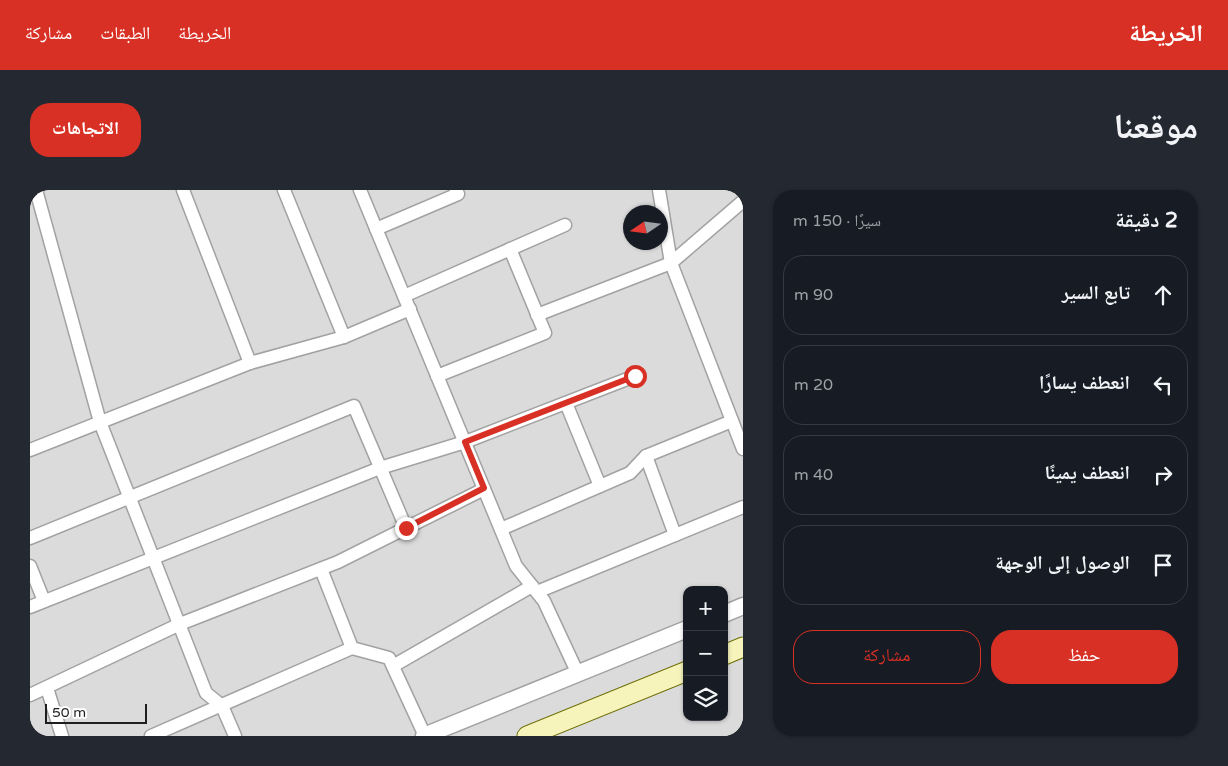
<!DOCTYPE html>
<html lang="ar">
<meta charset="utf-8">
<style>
:root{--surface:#171b24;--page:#242831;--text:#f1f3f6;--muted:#9ea1a6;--line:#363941;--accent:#d93025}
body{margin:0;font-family:"Varela Round","Noto Naskh Arabic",sans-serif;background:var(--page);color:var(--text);direction:rtl}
.controls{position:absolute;right:15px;bottom:15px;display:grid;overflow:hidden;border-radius:10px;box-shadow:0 1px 4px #0004}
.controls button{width:45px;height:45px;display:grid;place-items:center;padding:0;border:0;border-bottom:1px solid var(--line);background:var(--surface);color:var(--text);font:25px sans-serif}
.compass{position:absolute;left:593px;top:15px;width:45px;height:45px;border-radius:50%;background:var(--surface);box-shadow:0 1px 4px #0004;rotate:257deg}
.scale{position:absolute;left:15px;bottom:12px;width:102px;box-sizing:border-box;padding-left:5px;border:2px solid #1e1e1e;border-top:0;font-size:14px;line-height:18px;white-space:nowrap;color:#1e1e1e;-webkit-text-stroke:4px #fff;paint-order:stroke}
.stop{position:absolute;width:15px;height:15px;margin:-11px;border:4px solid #d93025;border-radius:50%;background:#fff}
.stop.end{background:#d93025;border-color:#fff;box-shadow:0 1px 5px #0008}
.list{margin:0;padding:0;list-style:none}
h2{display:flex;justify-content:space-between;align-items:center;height:65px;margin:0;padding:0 20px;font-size:21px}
h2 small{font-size:16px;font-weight:400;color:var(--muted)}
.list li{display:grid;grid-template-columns:32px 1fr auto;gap:15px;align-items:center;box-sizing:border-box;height:80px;margin:0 10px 10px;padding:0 10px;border:1px solid var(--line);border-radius:20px}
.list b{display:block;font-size:19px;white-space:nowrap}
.list em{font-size:16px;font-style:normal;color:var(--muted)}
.actions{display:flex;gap:10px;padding:15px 20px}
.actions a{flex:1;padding:11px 0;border:1px solid var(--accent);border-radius:20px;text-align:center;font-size:18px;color:var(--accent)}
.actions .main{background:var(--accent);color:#fff}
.icon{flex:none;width:28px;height:28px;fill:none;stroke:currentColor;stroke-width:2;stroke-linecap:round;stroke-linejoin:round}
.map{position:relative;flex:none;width:713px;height:546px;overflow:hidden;direction:ltr;border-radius:20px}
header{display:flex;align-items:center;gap:30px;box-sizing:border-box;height:70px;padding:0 25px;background:var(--accent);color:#fff}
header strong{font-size:24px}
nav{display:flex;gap:28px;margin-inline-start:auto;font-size:18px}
.intro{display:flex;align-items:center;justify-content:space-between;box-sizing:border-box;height:120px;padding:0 30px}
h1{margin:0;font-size:35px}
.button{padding:12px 22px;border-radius:20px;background:var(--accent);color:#fff;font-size:18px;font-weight:700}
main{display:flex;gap:30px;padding:0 30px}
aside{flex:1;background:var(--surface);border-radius:20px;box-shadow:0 1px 4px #0004}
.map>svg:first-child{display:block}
.residential{fill:#dcdbdb;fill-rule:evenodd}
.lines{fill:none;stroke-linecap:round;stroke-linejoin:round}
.minor-casing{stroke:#a2a2a2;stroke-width:15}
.tertiary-casing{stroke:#a2a2a2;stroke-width:19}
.secondary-casing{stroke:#6f700a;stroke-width:21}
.minor{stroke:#fff;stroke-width:12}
.tertiary{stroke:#fff;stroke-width:16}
.secondary{stroke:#f6f4ba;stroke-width:19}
.route{stroke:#d93025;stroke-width:6}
</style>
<header>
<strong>الخريطة</strong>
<nav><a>الخريطة</a><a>الطبقات</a><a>مشاركة</a></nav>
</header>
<div class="intro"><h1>موقعنا</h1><a class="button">الاتجاهات</a></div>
<main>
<aside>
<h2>2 دقيقة<small>سيرًا · 150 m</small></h2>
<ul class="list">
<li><svg class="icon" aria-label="ahead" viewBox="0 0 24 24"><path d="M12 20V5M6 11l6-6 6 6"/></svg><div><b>تابع السير</b></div><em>90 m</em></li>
<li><svg class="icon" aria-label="left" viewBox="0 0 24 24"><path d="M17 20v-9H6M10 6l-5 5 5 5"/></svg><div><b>انعطف يسارًا</b></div><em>20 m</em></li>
<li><svg class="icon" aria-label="right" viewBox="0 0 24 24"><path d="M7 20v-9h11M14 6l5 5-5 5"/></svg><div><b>انعطف يمينًا</b></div><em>40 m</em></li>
<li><svg class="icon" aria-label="arrive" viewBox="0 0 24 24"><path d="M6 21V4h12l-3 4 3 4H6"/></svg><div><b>الوصول إلى الوجهة</b></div></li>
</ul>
<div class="actions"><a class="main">حفظ</a><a>مشاركة</a></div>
</aside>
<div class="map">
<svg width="713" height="546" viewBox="0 0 713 546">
<rect width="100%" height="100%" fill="#eeeae4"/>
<path class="residential" d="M0,0h713v546h-713zM600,22h30v30h-30zM657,400h37v127h-37z"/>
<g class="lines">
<defs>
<g id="minor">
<path d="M6,0l64,232 106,271 16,13 13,30"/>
<path d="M153,0l67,173"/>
<path d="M254,0l60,147"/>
<path d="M330,0l156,376 28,35 34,73"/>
<path d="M629,0l12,73 72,186"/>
<path d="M346,39l82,-35 -2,-4"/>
<path d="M374,106l161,-71"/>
<path d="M507,125l134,-52 72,-62"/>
<path d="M407,186l108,-43 -35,-84"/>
<path d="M536,213l34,83"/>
<path d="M0,260l220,-87 94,-26 66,-28"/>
<path d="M616,266l29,79"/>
<path d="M471,339l129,-56 16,-17 86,-35"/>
<path d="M0,348l324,-132 52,122"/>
<path d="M0,376l14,35"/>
<path d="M291,379l31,79 37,10 36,78"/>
<path d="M507,402l206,-85"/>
<path d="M0,417l350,-139 85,-26 170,-66"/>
<path d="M363,476l139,-80"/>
<path d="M17,498l15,48"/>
<path d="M0,505l150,-71 158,-62 146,-73"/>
<path d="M121,546l201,-88"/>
</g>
<g id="tertiary">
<path d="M694,424l19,-8"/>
<path d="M394,546l263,-107"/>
</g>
<g id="secondary">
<path d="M694,465l19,-8"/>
<path d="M497,546l160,-65"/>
</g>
</defs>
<use href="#minor" class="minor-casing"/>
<use href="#tertiary" class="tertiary-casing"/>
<use href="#secondary" class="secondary-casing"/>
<use href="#minor" class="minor"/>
<use href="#tertiary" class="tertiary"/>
<use href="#secondary" class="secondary"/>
</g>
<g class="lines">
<path class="route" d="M376,338l78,-40 -19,-46 170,-66"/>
</g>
</svg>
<div class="controls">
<button>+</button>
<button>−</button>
<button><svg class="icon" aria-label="layers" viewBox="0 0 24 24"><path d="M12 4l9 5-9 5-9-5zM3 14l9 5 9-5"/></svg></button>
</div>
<svg class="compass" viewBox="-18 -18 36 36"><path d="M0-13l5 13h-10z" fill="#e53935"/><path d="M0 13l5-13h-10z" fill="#9ea1a6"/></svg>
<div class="scale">50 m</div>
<div class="stop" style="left:605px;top:186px"></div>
<div class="stop end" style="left:376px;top:338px"></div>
</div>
</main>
